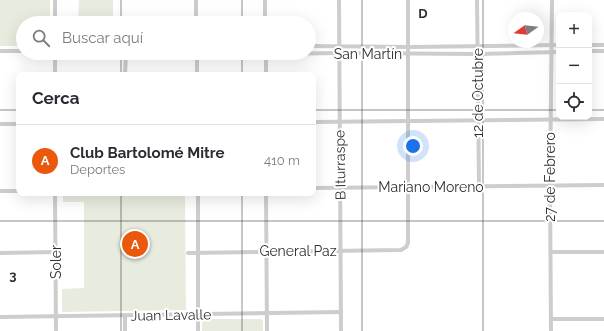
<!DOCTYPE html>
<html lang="es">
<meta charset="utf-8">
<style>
:root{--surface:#fff;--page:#f2f2f3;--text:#2b2b33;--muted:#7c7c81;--line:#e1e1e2;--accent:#ea580c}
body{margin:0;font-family:Raleway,sans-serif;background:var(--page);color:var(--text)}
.controls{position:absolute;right:12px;top:12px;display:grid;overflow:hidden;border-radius:8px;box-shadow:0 4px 16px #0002}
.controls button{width:36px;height:36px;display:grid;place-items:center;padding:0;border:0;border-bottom:1px solid var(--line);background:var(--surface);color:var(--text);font:20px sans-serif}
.compass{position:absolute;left:508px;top:12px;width:36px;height:36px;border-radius:50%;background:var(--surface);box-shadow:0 4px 16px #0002;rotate:255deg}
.you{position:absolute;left:413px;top:146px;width:14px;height:14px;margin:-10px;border:3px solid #fff;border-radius:50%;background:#1a73e8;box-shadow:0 0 0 6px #1a73e833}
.badge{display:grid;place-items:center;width:26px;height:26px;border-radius:50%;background:var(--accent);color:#fff;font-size:13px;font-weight:700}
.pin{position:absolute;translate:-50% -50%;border:2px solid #fff;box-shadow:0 1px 4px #0006}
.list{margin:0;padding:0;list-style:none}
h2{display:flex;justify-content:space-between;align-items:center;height:52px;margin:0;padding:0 16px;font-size:17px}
h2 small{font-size:13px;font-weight:400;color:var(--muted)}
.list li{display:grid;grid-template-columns:26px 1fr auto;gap:12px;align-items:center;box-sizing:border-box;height:72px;padding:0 16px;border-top:1px solid var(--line)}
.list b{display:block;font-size:15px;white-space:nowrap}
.list p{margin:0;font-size:13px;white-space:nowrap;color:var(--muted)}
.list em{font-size:13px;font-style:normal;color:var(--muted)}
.icon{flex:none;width:22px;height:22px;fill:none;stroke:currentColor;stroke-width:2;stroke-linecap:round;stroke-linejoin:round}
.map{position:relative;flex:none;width:604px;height:331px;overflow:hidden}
.search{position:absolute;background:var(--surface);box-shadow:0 4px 16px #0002;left:16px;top:16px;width:300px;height:44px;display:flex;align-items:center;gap:10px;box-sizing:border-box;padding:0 14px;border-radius:22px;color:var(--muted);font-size:15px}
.panel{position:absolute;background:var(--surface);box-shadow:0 4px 16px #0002;left:16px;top:72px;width:300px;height:124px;border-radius:8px}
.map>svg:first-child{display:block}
.green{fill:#e7ecdf}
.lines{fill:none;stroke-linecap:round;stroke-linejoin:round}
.minor{stroke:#cdcdcd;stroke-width:4}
.grid{fill:none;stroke:#303030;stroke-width:1;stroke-opacity:0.55}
.labels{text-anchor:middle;stroke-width:4;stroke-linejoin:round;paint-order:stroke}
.street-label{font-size:14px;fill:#303030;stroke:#fff}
.grid-label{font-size:13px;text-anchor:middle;font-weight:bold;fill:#303030;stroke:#fff;stroke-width:4;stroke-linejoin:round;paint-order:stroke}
</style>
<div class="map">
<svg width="604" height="331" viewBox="0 0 604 331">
<rect width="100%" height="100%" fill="#fff"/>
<g class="green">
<path d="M0,0h50v23h-27v23h-23z"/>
<path d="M79,0h34v23h-35z"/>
<path d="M63,195h122l1,115 -124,2v-23l22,-1v-86h-21z"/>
<path d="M205,319h56l2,2v10h-61v-9z"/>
</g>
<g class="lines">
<g class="minor">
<path d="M55,0v23"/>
<path d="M196,0v23"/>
<path d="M265,0v23"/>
<path d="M339,0l2,331"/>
<path d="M477,0l2,186"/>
<path d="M589,45h15"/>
<path d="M309,46l100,1 150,-2"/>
<path d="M0,51h23"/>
<path d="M589,51h15"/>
<path d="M58,53l6,4 275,-4 139,1 81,-2"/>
<path d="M197,53v22"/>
<path d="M266,53v22"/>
<path d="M55,75v-22"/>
<path d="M125,75l1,-22"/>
<path d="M313,122l291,-3"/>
<path d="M0,124h19"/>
<path d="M313,188l291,-3"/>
<path d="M0,191h19"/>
<path d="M55,193l1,138"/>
<path d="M266,193l1,138"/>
<path d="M551,252h53"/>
<path d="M0,253l56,-1"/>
<path d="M188,253l213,-3 5,-3 2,-4v-243"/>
<path d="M125,316v15"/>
<path d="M0,317l341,-5"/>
<path d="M551,319h53"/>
<path d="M198,331v-138"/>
<path d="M551,331l-1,-145 2,-186"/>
</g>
</g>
<path class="grid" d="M121,0v23M242,0v23M362,0v331M483,0v331M121,53v22M242,53v22M0,110h19M313,110h246M589,110h15M121,193v138M242,193v138M0,221h604"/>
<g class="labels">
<g class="street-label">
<text x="368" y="59">San Martín</text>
<text transform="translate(478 93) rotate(-90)" y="5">12 de Octubre</text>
<text transform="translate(340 165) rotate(-91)" y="5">B Iturraspe</text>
<text transform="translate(550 177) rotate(-90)" y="5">27 de Febrero</text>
<text x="431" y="192">Mariano Moreno</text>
<text x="298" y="256">General Paz</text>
<text transform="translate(56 262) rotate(-90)" y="5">Soler</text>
<text transform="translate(171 315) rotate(-1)" y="5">Juan Lavalle</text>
</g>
</g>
<g class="grid-label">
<text x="423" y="18">D</text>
<text x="13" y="280">3</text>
</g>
</svg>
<div class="controls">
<button>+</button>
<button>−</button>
<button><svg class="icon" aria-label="locate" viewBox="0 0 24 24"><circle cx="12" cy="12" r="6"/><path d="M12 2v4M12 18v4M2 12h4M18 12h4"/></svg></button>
</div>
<svg class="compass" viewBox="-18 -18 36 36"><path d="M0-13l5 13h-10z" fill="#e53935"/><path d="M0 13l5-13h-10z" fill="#7c7c81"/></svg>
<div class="you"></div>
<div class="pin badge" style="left:135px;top:244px">A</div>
<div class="search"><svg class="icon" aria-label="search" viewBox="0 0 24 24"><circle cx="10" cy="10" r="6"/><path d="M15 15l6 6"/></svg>Buscar aquí</div>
<section class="panel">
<h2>Cerca<small></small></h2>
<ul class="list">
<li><span class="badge">A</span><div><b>Club Bartolomé Mitre</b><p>Deportes</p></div><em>410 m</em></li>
</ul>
</section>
</div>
